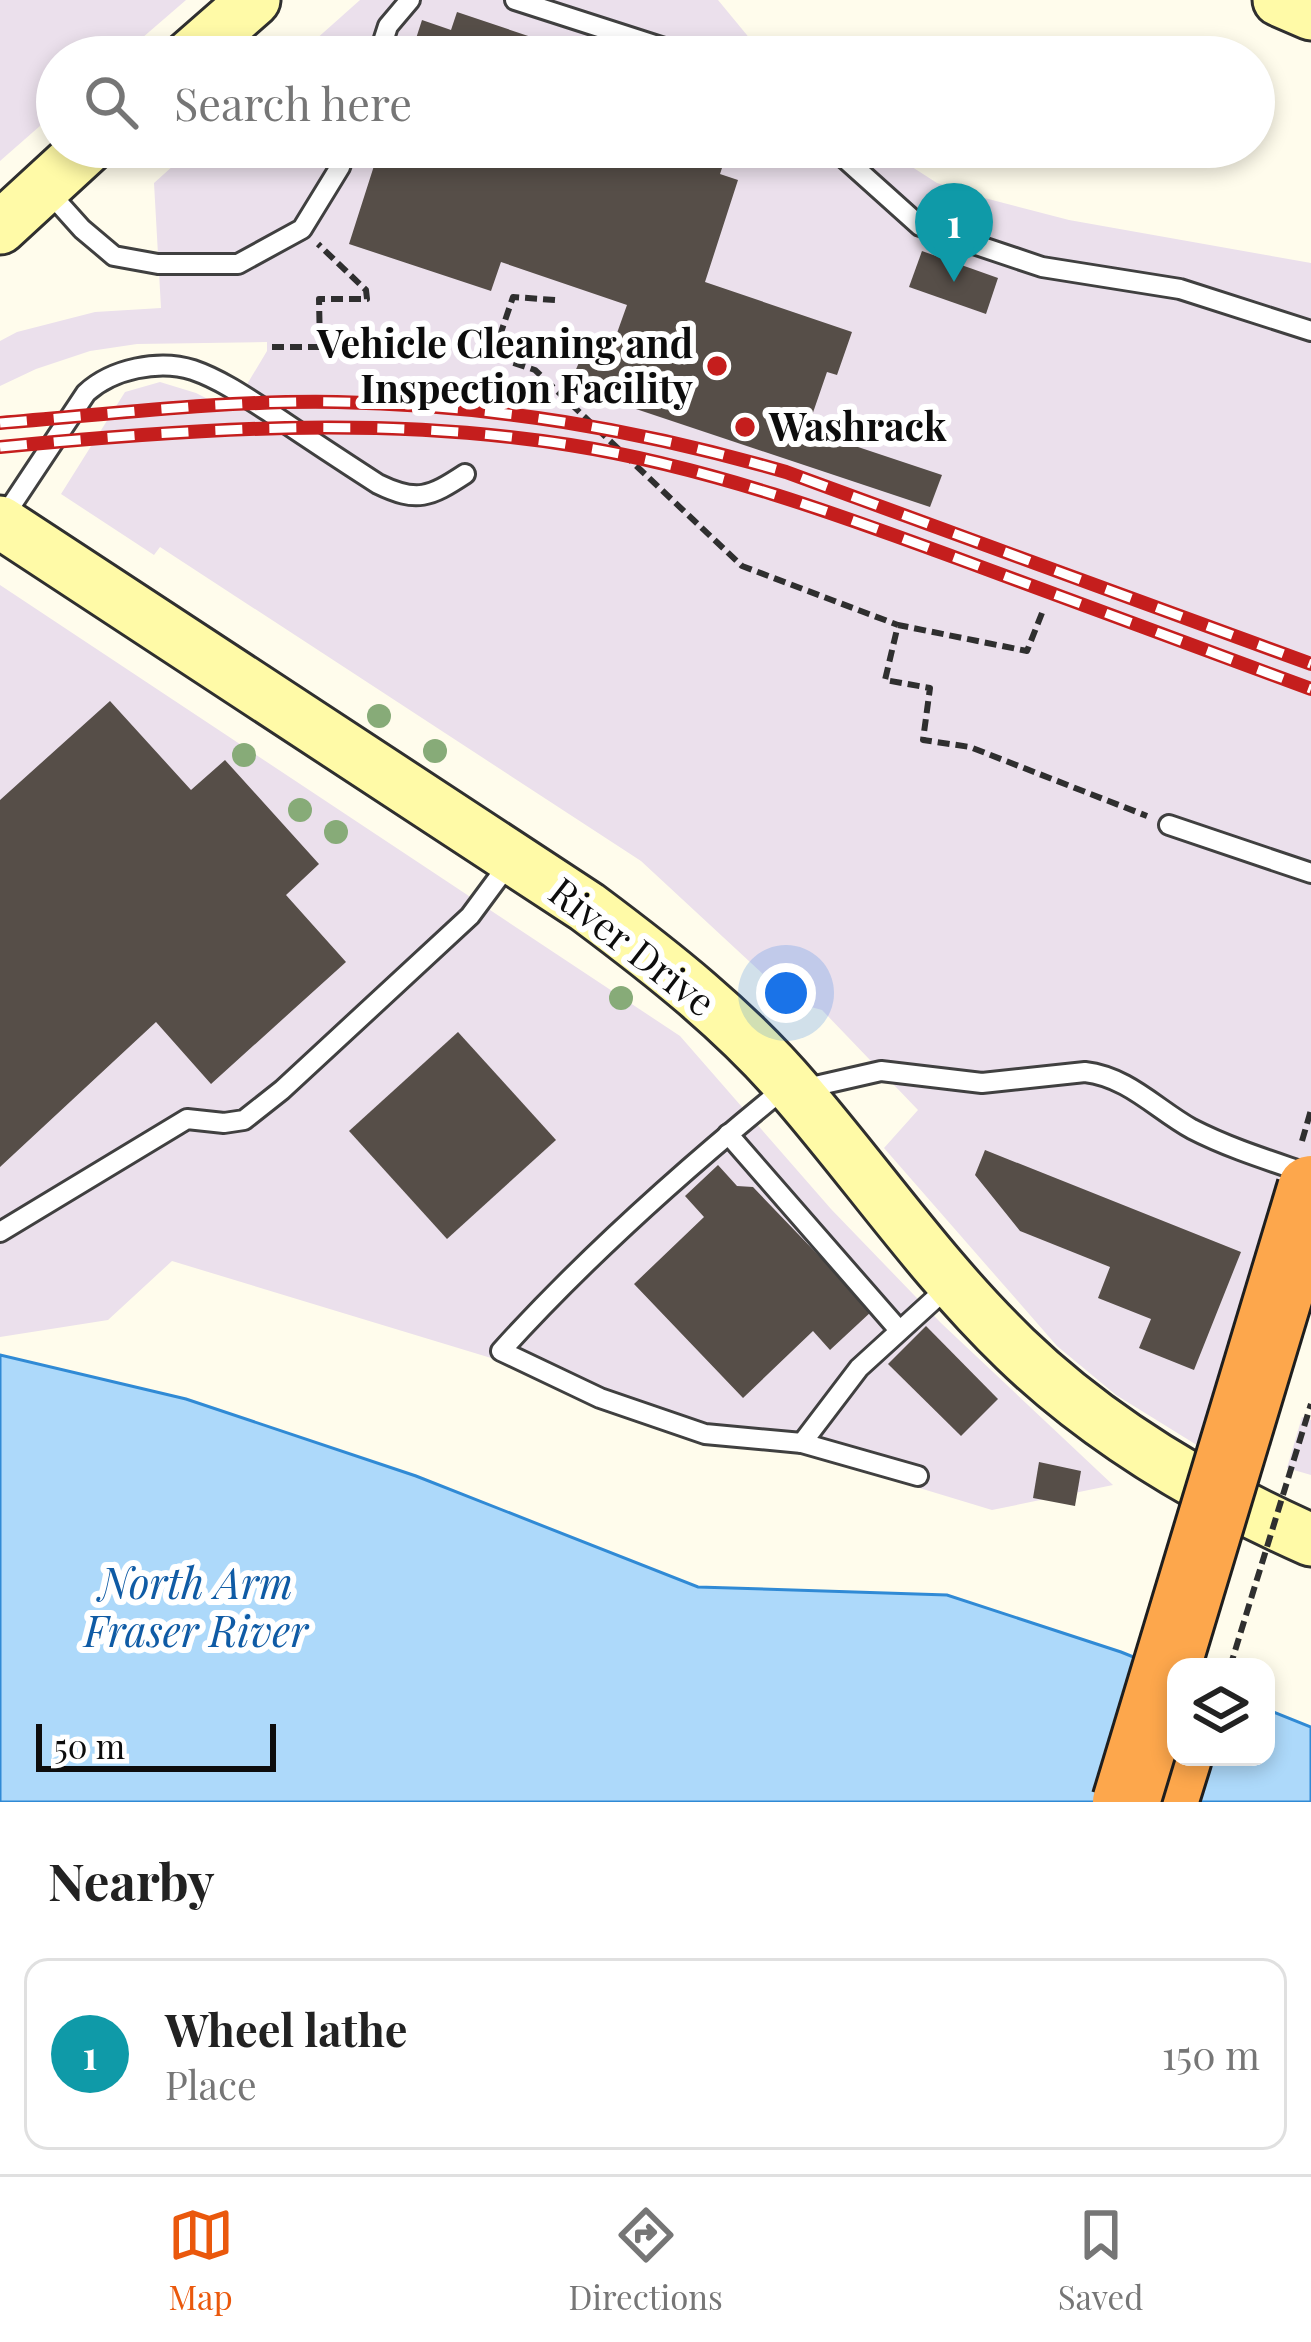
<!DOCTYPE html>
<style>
:root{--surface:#fff;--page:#f2f2f2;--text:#222;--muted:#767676;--line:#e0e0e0;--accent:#ea580c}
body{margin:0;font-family:"Playfair Display",serif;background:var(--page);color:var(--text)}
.controls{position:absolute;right:36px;bottom:36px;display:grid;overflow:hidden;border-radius:24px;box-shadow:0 6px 18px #0003}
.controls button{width:108px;height:108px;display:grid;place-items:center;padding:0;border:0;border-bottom:3px solid var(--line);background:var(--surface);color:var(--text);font:60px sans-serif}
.scale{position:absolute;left:36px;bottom:30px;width:240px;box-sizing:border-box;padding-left:12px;border:6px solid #0d0d0d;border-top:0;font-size:33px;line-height:42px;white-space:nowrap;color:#0d0d0d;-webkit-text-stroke:9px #fff;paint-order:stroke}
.you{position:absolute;left:786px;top:993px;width:42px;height:42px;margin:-30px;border:9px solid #fff;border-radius:50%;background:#1a73e8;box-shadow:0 0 0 18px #1a73e833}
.badge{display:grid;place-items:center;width:78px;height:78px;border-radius:50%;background:var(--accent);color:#fff;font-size:39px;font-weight:700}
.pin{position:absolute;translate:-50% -99px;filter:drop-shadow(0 3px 6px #0008)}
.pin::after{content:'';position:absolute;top:63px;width:42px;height:36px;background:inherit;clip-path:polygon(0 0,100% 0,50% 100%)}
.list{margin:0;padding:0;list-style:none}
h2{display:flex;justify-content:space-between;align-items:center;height:156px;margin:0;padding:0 48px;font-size:51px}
h2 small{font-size:39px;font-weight:400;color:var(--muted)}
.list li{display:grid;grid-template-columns:78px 1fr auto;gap:36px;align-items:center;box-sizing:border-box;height:192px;margin:0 24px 24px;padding:0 24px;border:3px solid var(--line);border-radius:24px}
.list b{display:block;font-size:45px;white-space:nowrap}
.list p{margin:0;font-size:39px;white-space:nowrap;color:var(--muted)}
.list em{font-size:39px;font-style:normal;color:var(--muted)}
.icon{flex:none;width:66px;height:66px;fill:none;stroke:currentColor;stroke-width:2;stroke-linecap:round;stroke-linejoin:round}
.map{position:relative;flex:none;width:1311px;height:1802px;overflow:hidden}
.search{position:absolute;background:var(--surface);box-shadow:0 6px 18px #0003;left:36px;right:36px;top:36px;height:132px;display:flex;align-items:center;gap:30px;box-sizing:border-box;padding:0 42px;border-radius:66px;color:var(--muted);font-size:45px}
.sheet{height:372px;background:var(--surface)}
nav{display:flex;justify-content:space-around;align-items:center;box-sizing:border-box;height:168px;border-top:3px solid var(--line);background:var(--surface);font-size:33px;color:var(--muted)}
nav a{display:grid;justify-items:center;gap:6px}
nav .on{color:var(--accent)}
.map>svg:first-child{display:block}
.industrial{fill:#ebe0ec}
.water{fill:#add9fa;stroke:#308ad5;stroke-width:3}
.building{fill:#564e48}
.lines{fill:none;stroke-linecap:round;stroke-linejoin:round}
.lane-casing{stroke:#404040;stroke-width:24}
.secondary-casing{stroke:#2f2f2f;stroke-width:57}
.highway-casing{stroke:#1e1e1e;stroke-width:72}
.path{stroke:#2f2f2f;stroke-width:6;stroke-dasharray:12 6;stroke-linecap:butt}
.lane{stroke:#fff;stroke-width:18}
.secondary{stroke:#fffaa7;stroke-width:51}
.highway{stroke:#fda74c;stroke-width:66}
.rail-casing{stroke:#c51e1d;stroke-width:14}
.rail{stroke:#fff;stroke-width:9;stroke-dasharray:27;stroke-linecap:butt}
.highway-bridge-casing{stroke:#1e1e1e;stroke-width:72;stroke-linecap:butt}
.path-bridge{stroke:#2f2f2f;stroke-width:6;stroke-dasharray:12 6;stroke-linecap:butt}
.highway-bridge{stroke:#fda74c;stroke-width:66}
.tree{fill:#87ab78}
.poi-dot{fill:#c51e1d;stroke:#fff;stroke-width:4.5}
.labels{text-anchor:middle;stroke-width:12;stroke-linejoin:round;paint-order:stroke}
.poi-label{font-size:39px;font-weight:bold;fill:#0d0d0d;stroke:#fff;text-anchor:end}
.street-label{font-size:39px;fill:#0d0d0d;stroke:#fff}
.water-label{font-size:42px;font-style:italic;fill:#0f5ba5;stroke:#fff}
</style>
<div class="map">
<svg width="1311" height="1802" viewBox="0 0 1311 1802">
<rect width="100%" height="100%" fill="#fffcec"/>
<g class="industrial">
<path d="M0,0h186l-66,57h-63v54l-57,50z"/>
<path d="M360,0h358l47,57h-469z"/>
<path d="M194,147h687l56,36 40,13 92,24 242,43v1015l-111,169 -84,-52 -59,-49 -173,-198 34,-38 -96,-100 -29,-8 -152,-141 -481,-314 -6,8 -93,-61 64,-102 35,-10 36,11 35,18 36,-60v-9l-130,2 -47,7 -54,18 -36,17v-45l17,-9 78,-20 66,-4 -7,-125z"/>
<path d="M0,585l680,451 151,173 110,114 172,162 -121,25 -820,-249 -64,59 -108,17z"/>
<path d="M1302,1417l9,3v55l-24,-7z"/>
</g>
<path class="water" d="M0,1355l186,44 230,77 282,111 249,8 174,57 55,22v83h90v-48l45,18v75h-1311z"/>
<g class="building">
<path d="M457,12l131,44v1h-178l12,-37 29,10z"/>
<path d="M380,147h349l-9,27 18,6 -33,102 147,50 -15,43 -10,-3 -20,58 135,45 -12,32 -306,-102 -54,-22 14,-32 23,10 20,-56 -126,-43 -10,29 -142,-47z"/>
<path d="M922,251l76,27 -12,36 -77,-27z"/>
<path d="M110,701l81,89 34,-30 94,104 -33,31 60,67 -135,122 -55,-62 -156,145v-367z"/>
<path d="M458,1032l98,108 -109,99 -98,-108z"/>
<path d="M985,1150l256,102 -47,118 -55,-22 12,-29 -53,-21 12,-31 -90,-36 -45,-56z"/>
<path d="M718,1165l19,21 16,1 119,124 -42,39 -17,-19 -70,67 -109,-114 70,-67 -19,-21z"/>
<path d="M926,1326l72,73 -37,37 -73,-72z"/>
<path d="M1039,1462l42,9 -6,35 -42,-8z"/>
</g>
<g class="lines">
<defs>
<g id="lane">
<path d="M515,0l177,57"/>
<path d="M378,57l10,-31 22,-26"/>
<path d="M832,147l88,79 122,41 138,22 131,42"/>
<path d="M47,190l35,39 32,27 44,8h80l64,-35 38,-62 7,-20"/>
<path d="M3,518l83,-125c26,-24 73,-34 107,-23 29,10 56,29 82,46 34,23 69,46 103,68 39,19 52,13 87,-10"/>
<path d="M1169,825l142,48"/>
<path d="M728,1134l171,196"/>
<path d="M0,1232l187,-113 37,4 20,-3 38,-30 188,-174 40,-54"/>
<path d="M802,1443l57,-75 90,-82"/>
<path d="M918,1476l-116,-33 -97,-9 -105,-36 -99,-47c85,-94 177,-176 275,-256l105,-24 101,12 103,-11c43,5 71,37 107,57 37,19 76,31 114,44"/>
</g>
<g id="secondary">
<path d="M1279,0l32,14"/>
<path d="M189,57l65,-57"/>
<path d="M0,228l88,-81"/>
<path d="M0,522l587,385c75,56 149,114 210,186 73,85 137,178 218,256 85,82 188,143 296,191"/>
</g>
<path id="highway" d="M1164,1802l14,-45"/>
</defs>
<use href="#lane" class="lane-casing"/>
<use href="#secondary" class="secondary-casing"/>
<use href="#highway" class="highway-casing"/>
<g class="path">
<path d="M139,57l12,-10"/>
<path d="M555,300l-42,-3 -20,59 42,14 207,196 156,59"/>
<path d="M272,347h48l-1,-48h48l-1,-9 -48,-46"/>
<path d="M1042,613l-15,38 -129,-26 -13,55 45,8 -7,52 47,7 177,69"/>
</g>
<use href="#lane" class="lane"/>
<use href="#secondary" class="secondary"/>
<use href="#highway" class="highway"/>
<defs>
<g id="rail">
<path d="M0,423c112,-9 225,-23 337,-21 156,3 300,27 449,70l525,192"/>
<path d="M0,447c190,-18 381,-32 570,-2 139,22 270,70 400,118 114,42 227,84 341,126"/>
</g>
</defs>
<use href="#rail" class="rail-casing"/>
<use href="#rail" class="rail"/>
<defs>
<path id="highway-bridge" d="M1126,1802l185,-613"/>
</defs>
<use href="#highway-bridge" class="highway-bridge-casing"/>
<g class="path-bridge">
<path d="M1302,1141l9,-31"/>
<path d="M1230,1667l81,-263"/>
</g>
<use href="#highway-bridge" class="highway-bridge"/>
</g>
<g class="tree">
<circle cx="379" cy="716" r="12"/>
<circle cx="435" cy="751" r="12"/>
<circle cx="244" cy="755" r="12"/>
<circle cx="300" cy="810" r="12"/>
<circle cx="336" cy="832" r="12"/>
<circle cx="621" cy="998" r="12"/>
</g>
<g class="poi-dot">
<circle cx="717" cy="366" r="12"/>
<circle cx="745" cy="427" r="12"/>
</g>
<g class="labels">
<g class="poi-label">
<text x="693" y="358">Vehicle Cleaning and<tspan x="693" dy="45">Inspection Facility</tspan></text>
<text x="769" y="441" text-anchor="start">Washrack</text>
</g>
<g class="street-label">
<text transform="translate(632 947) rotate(38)" y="14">River Drive</text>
</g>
<g class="water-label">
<text x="196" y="1599">North Arm<tspan x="196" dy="48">Fraser River</tspan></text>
</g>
</g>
</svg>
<div class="controls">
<button><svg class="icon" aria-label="layers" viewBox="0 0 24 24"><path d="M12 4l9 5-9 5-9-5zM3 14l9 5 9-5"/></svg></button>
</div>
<div class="scale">50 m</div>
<div class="you"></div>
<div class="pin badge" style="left:954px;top:282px;background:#0f9aa8">1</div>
<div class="search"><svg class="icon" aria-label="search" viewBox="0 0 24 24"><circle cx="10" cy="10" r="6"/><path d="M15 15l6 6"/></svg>Search here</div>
</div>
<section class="sheet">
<h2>Nearby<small></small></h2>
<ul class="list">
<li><span class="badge" style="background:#0f9aa8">1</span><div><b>Wheel lathe</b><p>Place</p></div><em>150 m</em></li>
</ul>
</section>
<nav>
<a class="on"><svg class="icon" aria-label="map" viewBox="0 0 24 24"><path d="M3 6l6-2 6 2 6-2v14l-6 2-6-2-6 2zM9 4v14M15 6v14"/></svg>Map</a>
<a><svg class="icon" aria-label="directions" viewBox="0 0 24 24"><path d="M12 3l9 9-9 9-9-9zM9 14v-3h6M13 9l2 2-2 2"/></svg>Directions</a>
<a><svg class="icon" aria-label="saved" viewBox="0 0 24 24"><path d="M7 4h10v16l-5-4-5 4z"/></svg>Saved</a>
</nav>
